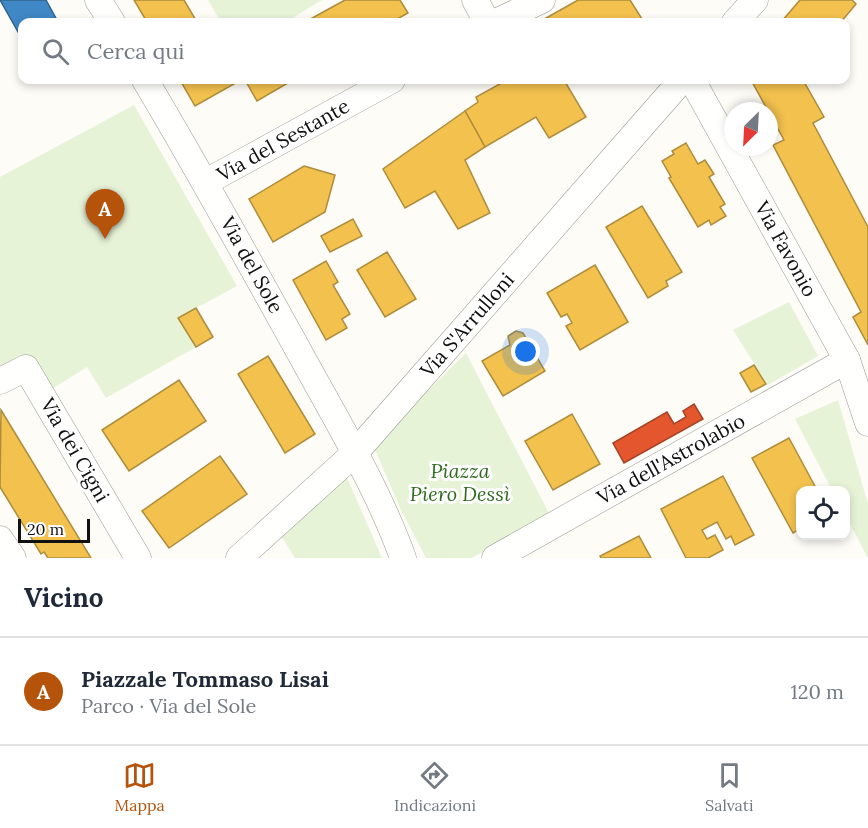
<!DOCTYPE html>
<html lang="it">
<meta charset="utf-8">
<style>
:root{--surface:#fff;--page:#f2f2f3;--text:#1f2937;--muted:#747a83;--line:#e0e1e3;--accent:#b45309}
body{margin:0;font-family:Lora,serif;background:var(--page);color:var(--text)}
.controls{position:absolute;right:18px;bottom:18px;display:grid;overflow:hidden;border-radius:12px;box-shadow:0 3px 9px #0003}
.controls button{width:54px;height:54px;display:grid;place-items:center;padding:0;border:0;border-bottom:2px solid var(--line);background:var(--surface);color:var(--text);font:30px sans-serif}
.compass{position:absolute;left:724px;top:102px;width:54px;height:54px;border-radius:50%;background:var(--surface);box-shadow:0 3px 9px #0003;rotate:204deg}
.scale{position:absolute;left:18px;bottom:15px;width:72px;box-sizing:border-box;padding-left:6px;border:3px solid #111;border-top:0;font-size:16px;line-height:21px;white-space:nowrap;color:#111;-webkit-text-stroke:4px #fff;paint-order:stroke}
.you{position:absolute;left:526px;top:352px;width:21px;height:21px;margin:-15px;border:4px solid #fff;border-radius:50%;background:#1a73e8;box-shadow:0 0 0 9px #1a73e833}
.badge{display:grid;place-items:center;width:39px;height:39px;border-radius:50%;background:var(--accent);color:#fff;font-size:20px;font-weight:700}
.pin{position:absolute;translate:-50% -50px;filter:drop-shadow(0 2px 3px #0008)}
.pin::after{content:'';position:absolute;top:32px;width:21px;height:18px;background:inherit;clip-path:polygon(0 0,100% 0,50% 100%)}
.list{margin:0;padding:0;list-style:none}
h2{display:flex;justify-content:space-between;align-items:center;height:78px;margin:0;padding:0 24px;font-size:26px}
h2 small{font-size:20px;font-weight:400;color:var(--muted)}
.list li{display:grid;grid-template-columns:39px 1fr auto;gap:18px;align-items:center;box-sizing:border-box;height:108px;padding:0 24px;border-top:2px solid var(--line)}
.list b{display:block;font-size:22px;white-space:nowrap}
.list p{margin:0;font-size:20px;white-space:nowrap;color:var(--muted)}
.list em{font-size:20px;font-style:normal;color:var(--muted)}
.icon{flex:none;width:33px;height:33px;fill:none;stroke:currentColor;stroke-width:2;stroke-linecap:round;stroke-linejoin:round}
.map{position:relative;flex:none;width:868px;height:558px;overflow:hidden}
.search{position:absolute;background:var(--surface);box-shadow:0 3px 9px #0003;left:18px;right:18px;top:18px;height:66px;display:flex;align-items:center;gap:15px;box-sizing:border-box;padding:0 21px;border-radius:12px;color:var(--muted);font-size:22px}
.sheet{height:186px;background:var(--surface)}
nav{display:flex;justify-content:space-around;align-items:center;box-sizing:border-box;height:84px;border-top:2px solid var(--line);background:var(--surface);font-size:16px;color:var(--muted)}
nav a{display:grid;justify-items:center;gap:3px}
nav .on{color:var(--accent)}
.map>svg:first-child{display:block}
.green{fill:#e7f3d7}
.homes{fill:#f2c14e;stroke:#ae8c3c;stroke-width:1.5}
.shops{fill:#e4572e;stroke:#a54225;stroke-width:1.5}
.schools{fill:#3f88c5;stroke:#31648f;stroke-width:1.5}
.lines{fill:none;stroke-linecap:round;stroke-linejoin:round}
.minor-casing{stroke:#979795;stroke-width:27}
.minor{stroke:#fffffe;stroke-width:26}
.labels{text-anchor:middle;stroke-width:6;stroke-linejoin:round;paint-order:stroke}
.street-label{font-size:20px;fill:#111;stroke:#fff}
.park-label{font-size:20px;font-style:italic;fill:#2f6b1f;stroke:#fff}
</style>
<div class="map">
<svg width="868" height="558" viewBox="0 0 868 558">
<rect width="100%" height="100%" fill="#fdfcf7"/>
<g class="green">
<path d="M208,0h114l-36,22h-65z"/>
<path d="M134,105l103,181 -59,32 18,29 -90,51 -19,-31 -37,23 -23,-35 -27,15v-193z"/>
<path d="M789,302l29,54 -50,29 -35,-55z"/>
<path d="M466,353l85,164 -80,41h-45l-25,-48 -28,-65z"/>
<path d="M838,400l30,104v54l-22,-42v-26h-14l-37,-71z"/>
<path d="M345,473l37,85h-87l-14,-22z"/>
</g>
<g class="homes">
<path d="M134,0h50l13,22h-50z"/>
<path d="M345,0h55l8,13 -16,9h-87z"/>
<path d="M578,0h52l14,22h-105z"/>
<path d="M800,0h52l4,4 -15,18h-60z"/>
<path d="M180,80h61l-46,26z"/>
<path d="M245,80h48l-36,21z"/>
<path d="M507,80h57l22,37 -37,21 -13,-21 -51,30 -20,-36 13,-9 -2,-5z"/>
<path d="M751,80h52l21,37 -11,6 55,104v118l-15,-28 8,-5 -88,-167 11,-5z"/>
<path d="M465,111l20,36 -20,13 25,53 -32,16 -23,-38 -30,17 -22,-39z"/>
<path d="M686,143l12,21 7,-4 9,14 -5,3 16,27 -5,3 6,9 -15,9 -2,-5 -11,7 -29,-49 2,-1 -9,-16 12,-7 -2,-3z"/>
<path d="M304,166l31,9 -10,37 -52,30 -24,-43z"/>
<path d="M642,206l40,66 -16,9 2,5 -20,12 -42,-71z"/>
<path d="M353,219l9,17 -32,16 -9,-16z"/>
<path d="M387,252l29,47 -31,18 -28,-47z"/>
<path d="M326,261l12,21 -5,3 17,29 -8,5 5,9 -21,12 -33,-60z"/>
<path d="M595,265l33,57 -48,28 -14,-24 6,-3 -5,-9 -6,3 -14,-24z"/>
<path d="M196,308l17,29 -17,10 -18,-29z"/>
<path d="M516,331l7,2 22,38 -42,25 -21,-35 28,-16 -2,-9z"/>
<path d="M268,356l47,78 -30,19 -47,-79z"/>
<path d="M754,365l12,19 -15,8 -11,-19z"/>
<path d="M179,380l27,41 -77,50 -27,-41z"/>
<path d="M1,410l90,148h-43l-4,-6 -3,2 -41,-67z"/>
<path d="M572,414l28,50 -47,26 -28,-49z"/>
<path d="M789,438l28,52h-17v39l-7,4 -41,-75z"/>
<path d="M220,456l27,38 -78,54 -27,-37z"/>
<path d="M723,476l31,59 -19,10 -4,-9 -5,3 -9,-17 -15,8 5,9 8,-4 8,15 -15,8h-22l-25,-49z"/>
<path d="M639,536l12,22h-50l-1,-2z"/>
</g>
<path class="shops" d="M694,404l9,15 -79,44 -11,-20 54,-31 7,12 12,-7 -3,-6z"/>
<path class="schools" d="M0,0h46l12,22h-36v17z"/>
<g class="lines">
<defs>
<g id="minor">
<path d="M98,0l14,22"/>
<path d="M475,0l12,22"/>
<path d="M496,22l46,-22"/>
<path d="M735,22l20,-22"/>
<path d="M145,80c56,94 109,190 162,286 34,62 72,125 96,192"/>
<path d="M692,80l155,280 21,63"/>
<path d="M206,182l186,-102"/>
<path d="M0,381l26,-13 112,190"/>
<path d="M0,539l13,19"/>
<path d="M239,558l116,-105 327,-373"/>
<path d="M495,558l352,-198"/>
</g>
</defs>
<use href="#minor" class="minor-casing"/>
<use href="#minor" class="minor"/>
</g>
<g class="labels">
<g class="street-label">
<text transform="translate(283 140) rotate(-29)" y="7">Via del Sestante</text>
<text transform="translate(786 249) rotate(61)" y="7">Via Favonio</text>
<text transform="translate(252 265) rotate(61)" y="7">Via del Sole</text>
<text transform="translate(467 325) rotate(-49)" y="7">Via S'Arrulloni</text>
<text transform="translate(75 450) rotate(60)" y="7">Via dei Cigni</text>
<text transform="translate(671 459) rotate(-29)" y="7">Via dell'Astrolabio</text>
</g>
<g class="park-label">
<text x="460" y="478">Piazza<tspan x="460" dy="23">Piero Dessì</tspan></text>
</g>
</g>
</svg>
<div class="controls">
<button><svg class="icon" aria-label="locate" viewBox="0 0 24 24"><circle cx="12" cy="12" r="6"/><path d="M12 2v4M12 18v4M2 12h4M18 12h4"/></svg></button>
</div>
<svg class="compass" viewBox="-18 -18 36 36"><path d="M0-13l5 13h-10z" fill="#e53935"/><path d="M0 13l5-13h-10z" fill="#747a83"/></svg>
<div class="scale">20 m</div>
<div class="you"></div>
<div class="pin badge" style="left:105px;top:239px">A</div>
<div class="search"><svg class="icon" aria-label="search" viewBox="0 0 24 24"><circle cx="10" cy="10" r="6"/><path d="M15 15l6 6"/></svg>Cerca qui</div>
</div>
<section class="sheet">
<h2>Vicino<small></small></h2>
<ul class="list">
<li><span class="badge">A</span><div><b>Piazzale Tommaso Lisai</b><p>Parco · Via del Sole</p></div><em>120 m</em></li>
</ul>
</section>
<nav>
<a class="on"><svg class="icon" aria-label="map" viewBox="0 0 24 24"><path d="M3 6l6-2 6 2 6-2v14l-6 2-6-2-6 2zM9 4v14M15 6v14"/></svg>Mappa</a>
<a><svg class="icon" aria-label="directions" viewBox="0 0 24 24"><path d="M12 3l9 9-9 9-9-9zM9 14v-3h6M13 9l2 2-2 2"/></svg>Indicazioni</a>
<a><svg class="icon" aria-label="saved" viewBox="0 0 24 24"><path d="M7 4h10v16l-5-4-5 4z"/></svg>Salvati</a>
</nav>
